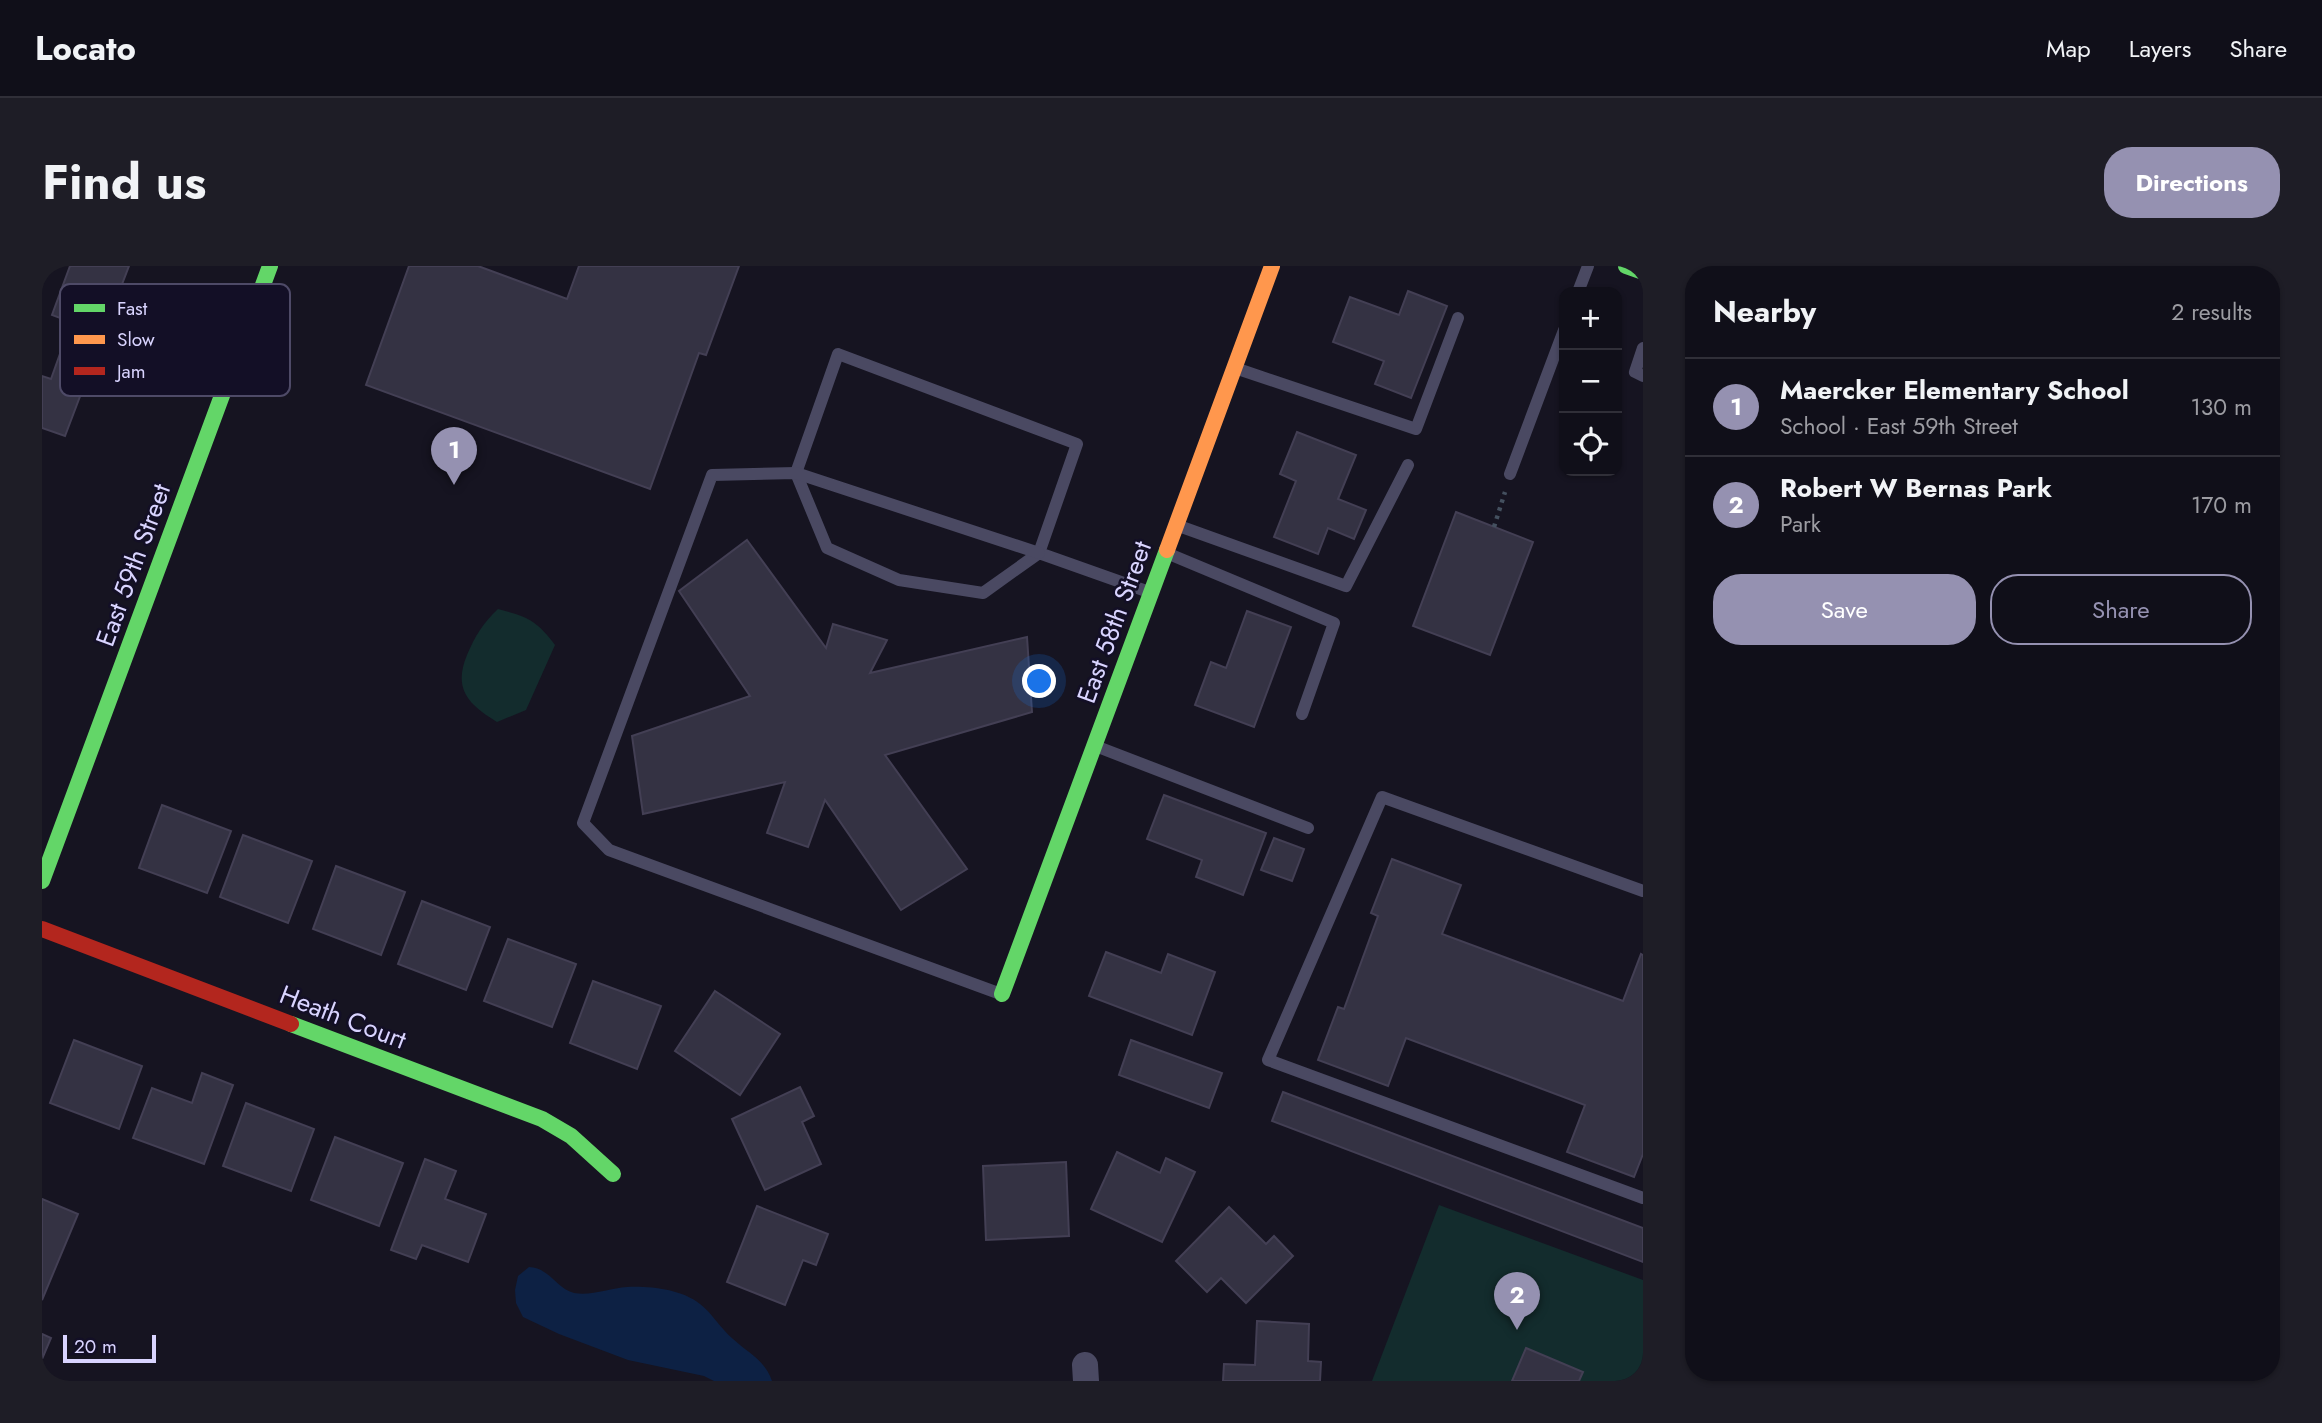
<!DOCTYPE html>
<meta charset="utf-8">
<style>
:root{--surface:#100f19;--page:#1e1d26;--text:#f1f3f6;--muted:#9c9ca2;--line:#302f38;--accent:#9591b1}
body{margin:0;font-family:Jost,sans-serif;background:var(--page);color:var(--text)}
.controls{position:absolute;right:21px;top:21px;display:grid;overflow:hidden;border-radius:14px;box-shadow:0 2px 5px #0004}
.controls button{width:63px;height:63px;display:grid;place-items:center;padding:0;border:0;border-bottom:2px solid var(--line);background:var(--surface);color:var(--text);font:35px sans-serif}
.scale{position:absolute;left:21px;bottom:18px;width:93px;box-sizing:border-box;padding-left:7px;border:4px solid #d9d4ff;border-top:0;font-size:19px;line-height:24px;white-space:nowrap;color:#d9d4ff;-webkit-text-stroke:5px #130f26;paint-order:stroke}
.you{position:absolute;left:998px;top:416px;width:24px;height:24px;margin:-18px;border:5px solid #fff;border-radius:50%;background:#1a73e8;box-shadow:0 0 0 10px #1a73e833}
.badge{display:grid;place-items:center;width:46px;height:46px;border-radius:50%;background:var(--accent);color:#fff;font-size:23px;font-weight:700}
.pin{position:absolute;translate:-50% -58px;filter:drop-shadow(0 2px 4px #0008)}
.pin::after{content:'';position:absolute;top:37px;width:24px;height:21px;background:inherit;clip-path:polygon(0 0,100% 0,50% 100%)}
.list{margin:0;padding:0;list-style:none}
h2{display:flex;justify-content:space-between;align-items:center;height:91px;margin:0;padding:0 28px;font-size:30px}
h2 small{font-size:23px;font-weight:400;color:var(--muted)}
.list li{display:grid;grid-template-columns:46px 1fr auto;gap:21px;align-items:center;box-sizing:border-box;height:98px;padding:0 28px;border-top:2px solid var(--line)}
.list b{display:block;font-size:26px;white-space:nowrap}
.list p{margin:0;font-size:23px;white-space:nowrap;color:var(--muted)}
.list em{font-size:23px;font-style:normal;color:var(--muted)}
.actions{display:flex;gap:14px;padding:21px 28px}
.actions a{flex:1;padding:16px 0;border:2px solid var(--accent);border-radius:28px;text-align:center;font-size:24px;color:var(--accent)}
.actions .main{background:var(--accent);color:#fff}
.icon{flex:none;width:38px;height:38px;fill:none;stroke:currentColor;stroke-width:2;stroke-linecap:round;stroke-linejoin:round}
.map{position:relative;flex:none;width:1601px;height:1115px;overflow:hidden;border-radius:28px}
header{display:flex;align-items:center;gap:42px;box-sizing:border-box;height:98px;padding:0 35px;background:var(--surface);border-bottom:2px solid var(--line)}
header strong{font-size:33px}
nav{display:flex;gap:38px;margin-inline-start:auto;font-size:24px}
.intro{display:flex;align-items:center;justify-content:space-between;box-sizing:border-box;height:168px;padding:0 42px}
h1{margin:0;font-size:49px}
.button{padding:18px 32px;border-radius:28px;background:var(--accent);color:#fff;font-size:24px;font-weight:700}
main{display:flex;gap:42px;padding:0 42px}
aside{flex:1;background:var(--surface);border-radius:28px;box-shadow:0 2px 5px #0004}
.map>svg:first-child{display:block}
.green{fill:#132c2d}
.water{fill:#0d2144}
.building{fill:#343243;stroke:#433f54;stroke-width:2}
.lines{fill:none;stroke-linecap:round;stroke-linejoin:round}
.path{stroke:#44505f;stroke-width:4.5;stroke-dasharray:3.5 5;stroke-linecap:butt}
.lane{stroke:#4a4962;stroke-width:12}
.street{stroke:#4a4962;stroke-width:26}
.fast{stroke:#63d668;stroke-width:16}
.slow{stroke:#ff974d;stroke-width:16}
.jam{stroke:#b3261e;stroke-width:16}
.labels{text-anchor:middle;stroke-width:5;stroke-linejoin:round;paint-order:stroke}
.street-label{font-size:26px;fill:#d9d4ff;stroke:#130f26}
.key{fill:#130f26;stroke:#4e4a67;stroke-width:2}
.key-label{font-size:19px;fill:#d9d4ff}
</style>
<header>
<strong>Locato</strong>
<nav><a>Map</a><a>Layers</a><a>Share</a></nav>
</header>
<div class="intro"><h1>Find us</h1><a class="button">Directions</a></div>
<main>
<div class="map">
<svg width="1601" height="1115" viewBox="0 0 1601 1115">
<rect width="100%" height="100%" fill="#161421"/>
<g class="green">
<path d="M456,343c30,8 38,11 57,36l-29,65 -29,12c-29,-18 -44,-33 -30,-67 8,-19 16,-32 31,-46z"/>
<path d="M1397,939l204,75v101h-271z"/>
</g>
<path class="water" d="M487,1001c21,1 28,22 45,26 18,3 36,-5 53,-6 23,-1 54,2 73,17 12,9 21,25 33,35 15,14 32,21 39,42h-58l-10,-5 -76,-16 -69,-26 -36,-17 -7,-14 -1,-13 3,-14z"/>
<g class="building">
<path d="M28,0h59l-26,68 -51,-19z"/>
<path d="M367,0h69l89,33 12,-33h160l-33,89 -7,-2 -49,136 -284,-104z"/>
<path d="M1366,25l39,15 -36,92 -36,-14 9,-23 -51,-19 17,-45 49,18z"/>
<path d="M19,85l32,11 -28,74 -23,-8v-52l9,3z"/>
<path d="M1255,166l59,23 -18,44 28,11 -12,29 -26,-11 -10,26 -44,-17 22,-56 -16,-7z"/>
<path d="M1414,246l77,30 -43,113 -77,-29z"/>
<path d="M705,274l79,108 7,-24 54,16 -17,33 157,-36 5,75 -147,43 82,114 -66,41 -76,-110 -17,47 -41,-14 18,-51 -142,32 -11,-78 118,-40 -71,-105z"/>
<path d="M1205,345l44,16 -37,100 -59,-22 16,-43 15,6z"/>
<path d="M1122,529l102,38 -23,62 -47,-18 6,-17 -55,-21z"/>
<path d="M120,539l69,26 -24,62 -68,-25z"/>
<path d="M201,569l69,26 -24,62 -68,-26z"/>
<path d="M1232,572l30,11 -12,32 -31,-11z"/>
<path d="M1350,593l69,26 -19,49 181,67 18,-47 2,1v199l-9,23 -67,-25 18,-47 -179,-67 -18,48 -70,-26 20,-53 6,2 34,-93 -7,-3z"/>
<path d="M294,600l69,26 -24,63 -68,-26z"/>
<path d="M380,635l68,26 -24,63 -68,-26z"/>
<path d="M466,673l68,25 -24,63 -68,-26z"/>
<path d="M1064,686l55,21 7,-19 47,18 -23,63 -103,-39z"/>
<path d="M551,715l68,25 -24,63 -67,-26z"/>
<path d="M673,725l65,43 -40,61 -65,-44z"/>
<path d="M32,774l68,26 -23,63 -69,-26z"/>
<path d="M1089,774l91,33 -13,35 -90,-33z"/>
<path d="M160,807l31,12 -29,79 -71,-26 19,-50 40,15z"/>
<path d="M758,821l14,29 -12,6 19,42 -56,26 -33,-71z"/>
<path d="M1241,826l360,136v34l-371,-141z"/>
<path d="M204,837l68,26 -23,62 -68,-25z"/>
<path d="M293,871l68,26 -24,63 -68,-26z"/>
<path d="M1075,886l43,21 6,-15 29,14 -33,70 -71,-33z"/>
<path d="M383,893l31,12 -11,28 41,15 -18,48 -46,-17 -6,14 -25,-9z"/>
<path d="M1024,896l3,74 -83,4 -3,-74z"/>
<path d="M0,933l36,15 -36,86z"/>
<path d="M715,940l71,28 -12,31 -13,-5 -18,45 -58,-23z"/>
<path d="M1187,941l37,37 8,-8 19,20 -47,47 -25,-25 -14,14 -31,-31z"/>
<path d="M1215,1055l52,3 -1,37 13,1 -1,19h-97l1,-17 31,1z"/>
<path d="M0,1068l9,4 -9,21z"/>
<path d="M1484,1082l57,24 -4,9h-67z"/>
</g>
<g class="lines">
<path class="path" d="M1452,261l11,-35"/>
<g class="lane">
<path d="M1536,26l10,-26"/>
<path d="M1601,82l-8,24 8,4"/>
<path d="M1196,103l178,60 42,-111"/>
<path d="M1468,208l54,-144"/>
<path d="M1137,260l167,60 62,-121"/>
<path d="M997,287l-56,40 -84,-13 -72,-32 -31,-75 42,-119 239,90 -38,109 110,39"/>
<path d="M1127,288l165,69 -32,91"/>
<path d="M1056,481l210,81"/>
<path d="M1601,625l-261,-94 -114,263 375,138"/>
<path d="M956,727l-389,-143 -26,-27 129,-348 84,-2 243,80"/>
</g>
<path class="street" d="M1043,1099l1,16"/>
<g class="fast">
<path d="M1584,0l17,6"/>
<path d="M0,615l228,-615"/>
<path d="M960,728l165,-444"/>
<path d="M249,758l251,95 29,17 42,38"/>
</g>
<path class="slow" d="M1125,284l105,-284"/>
<path class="jam" d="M0,663l249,95"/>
</g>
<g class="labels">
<g class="street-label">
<text transform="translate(91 299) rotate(-70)" y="9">East 59th Street</text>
<text transform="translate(1072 356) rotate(-70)" y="9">East 58th Street</text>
<text transform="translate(301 751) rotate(21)" y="9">Heath Court</text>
</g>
</g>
<rect x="18" y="18" width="230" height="112" rx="10" class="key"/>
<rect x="32" y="38" width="31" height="8" fill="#63d668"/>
<rect x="32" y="69" width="31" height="9" fill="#ff974d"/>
<rect x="32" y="101" width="31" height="8" fill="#b3261e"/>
<g class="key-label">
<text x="75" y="49">Fast</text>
<text x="75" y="80">Slow</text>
<text x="75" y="112">Jam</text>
</g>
</svg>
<div class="controls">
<button>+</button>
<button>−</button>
<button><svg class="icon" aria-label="locate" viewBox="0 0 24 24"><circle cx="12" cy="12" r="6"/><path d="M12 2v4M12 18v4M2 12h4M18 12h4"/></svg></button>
</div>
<div class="scale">20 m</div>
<div class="you"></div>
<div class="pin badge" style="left:412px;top:219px">1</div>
<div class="pin badge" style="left:1475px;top:1064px">2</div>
</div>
<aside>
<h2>Nearby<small>2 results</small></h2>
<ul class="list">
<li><span class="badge">1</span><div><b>Maercker Elementary School</b><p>School · East 59th Street</p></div><em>130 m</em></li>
<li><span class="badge">2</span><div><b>Robert W Bernas Park</b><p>Park</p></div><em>170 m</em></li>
</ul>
<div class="actions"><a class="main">Save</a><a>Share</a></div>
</aside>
</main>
